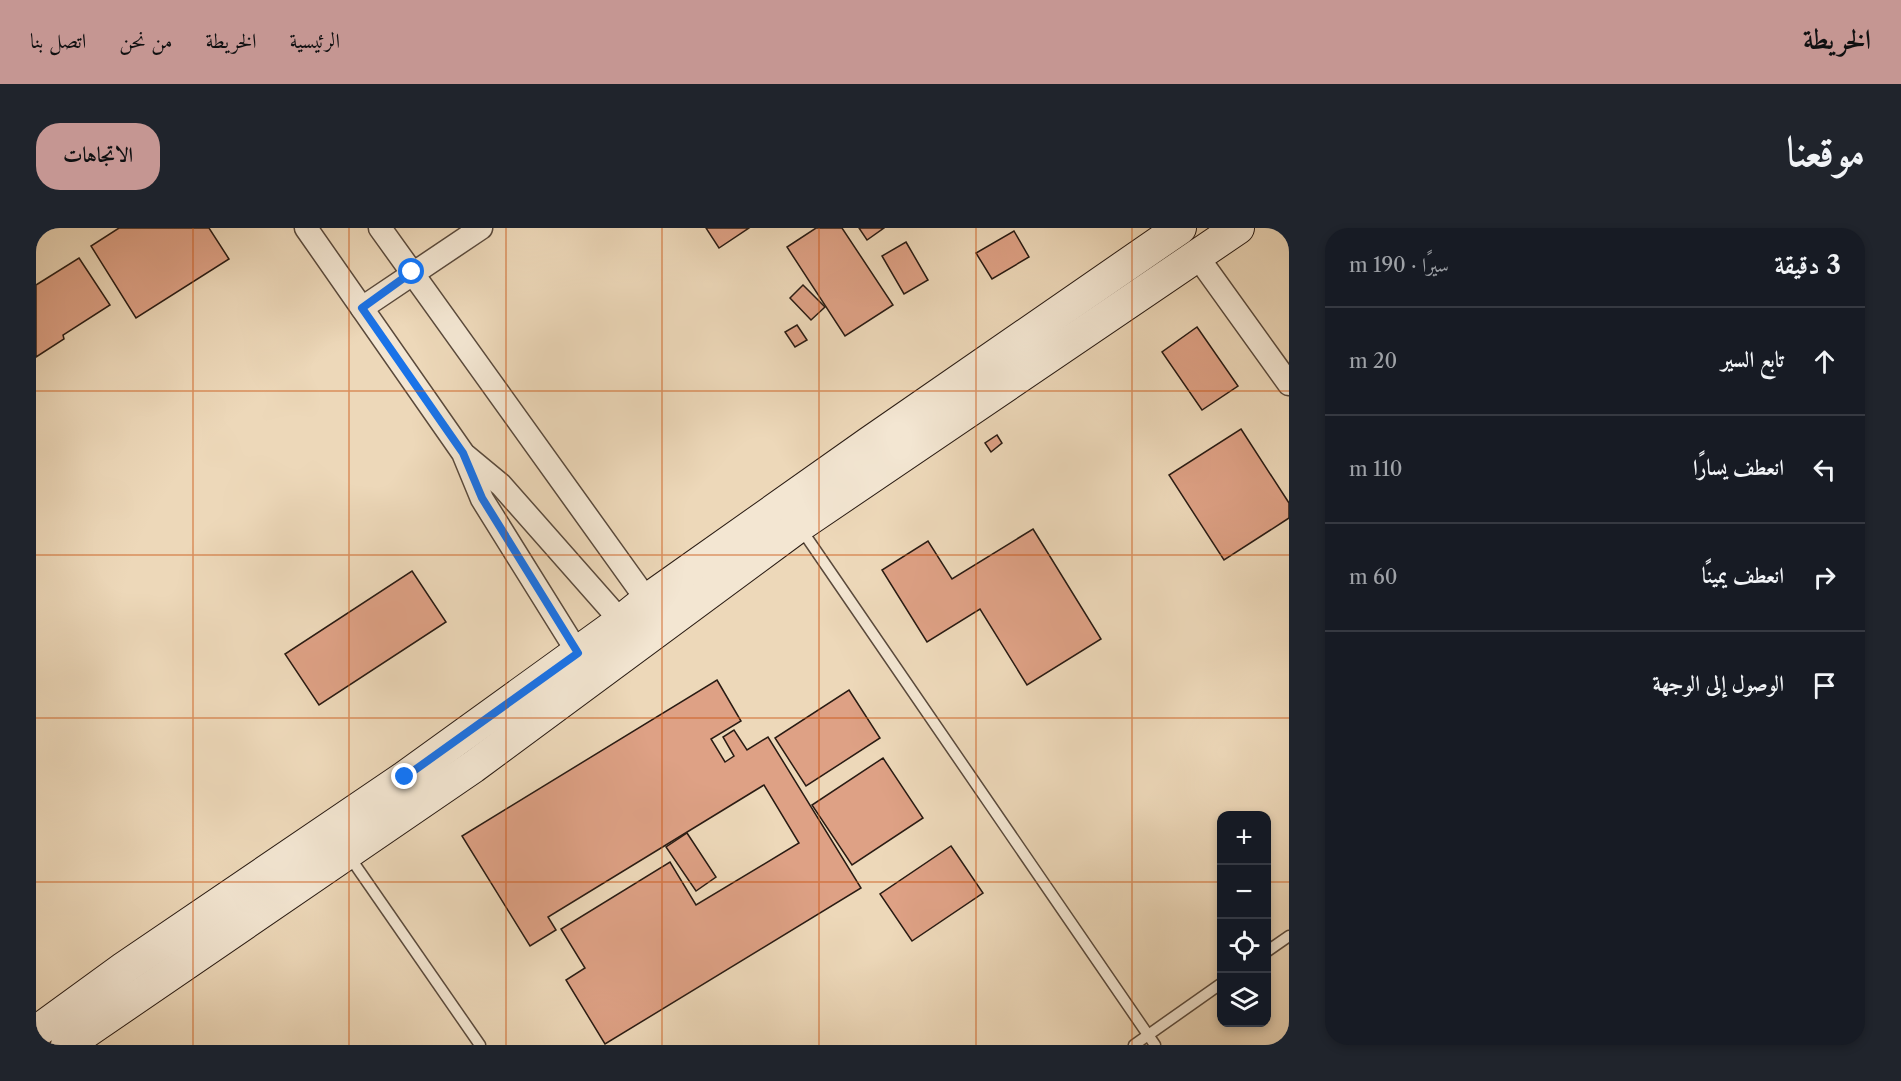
<!DOCTYPE html>
<html lang="ar">
<meta charset="utf-8">
<style>
:root{--surface:#171b24;--page:#20242c;--text:#f1f3f6;--muted:#9ea1a6;--line:#363941;--accent:#c59692}
body{margin:0;font-family:"Libre Caslon Text",Amiri,serif;background:var(--page);color:var(--text);direction:rtl}
.controls{position:absolute;right:18px;bottom:18px;display:grid;overflow:hidden;border-radius:12px;box-shadow:0 3px 9px #0003}
.controls button{width:54px;height:54px;display:grid;place-items:center;padding:0;border:0;border-bottom:2px solid var(--line);background:var(--surface);color:var(--text);font:30px sans-serif}
.stop{position:absolute;width:18px;height:18px;margin:-14px;border:4px solid #1a73e8;border-radius:50%;background:#fff}
.stop.end{background:#1a73e8;border-color:#fff;box-shadow:0 2px 6px #0008}
.list{margin:0;padding:0;list-style:none}
h2{display:flex;justify-content:space-between;align-items:center;height:78px;margin:0;padding:0 24px;font-size:26px}
h2 small{font-size:20px;font-weight:400;color:var(--muted)}
.list li{display:grid;grid-template-columns:39px 1fr auto;gap:18px;align-items:center;box-sizing:border-box;height:108px;padding:0 24px;border-top:2px solid var(--line)}
.list b{display:block;font-size:22px;white-space:nowrap}
.list em{font-size:20px;font-style:normal;color:var(--muted)}
.icon{flex:none;width:33px;height:33px;fill:none;stroke:currentColor;stroke-width:2;stroke-linecap:round;stroke-linejoin:round}
.map{position:relative;flex:none;width:1253px;height:817px;overflow:hidden;direction:ltr;border-radius:24px}
header{display:flex;align-items:center;gap:36px;box-sizing:border-box;height:84px;padding:0 30px;background:var(--accent);color:#111}
header strong{font-size:28px}
nav{display:flex;gap:33px;margin-inline-start:auto;font-size:21px}
.intro{display:flex;align-items:center;justify-content:space-between;box-sizing:border-box;height:144px;padding:0 36px}
h1{margin:0;font-size:42px}
.button{padding:15px 27px;border-radius:24px;background:var(--accent);color:#111;font-size:21px;font-weight:700}
main{display:flex;gap:36px;padding:0 36px}
aside{flex:1;background:var(--surface);border-radius:24px;box-shadow:0 3px 9px #0003}
.map>svg:first-child{display:block}
.building{fill:#dea185;stroke:#291b13;stroke-width:1.5}
.lines{fill:none;stroke-linecap:round;stroke-linejoin:round}
.lane-casing{stroke:#5a4a3c;stroke-width:13}
.street-casing{stroke:#5a4a3c;stroke-width:25}
.secondary-casing{stroke:#291b13;stroke-width:34}
.lane{stroke:#f3e6d2;stroke-width:10}
.street{stroke:#f3e6d2;stroke-width:22}
.secondary{stroke:#f3e6d2;stroke-width:32}
.route{stroke:#1a73e8;stroke-width:8}
.grid{fill:none;stroke:#cb500d;stroke-width:1.5;stroke-opacity:0.55}
</style>
<header>
<strong>الخريطة</strong>
<nav><a>الرئيسية</a><a>الخريطة</a><a>من نحن</a><a>اتصل بنا</a></nav>
</header>
<div class="intro"><h1>موقعنا</h1><a class="button">الاتجاهات</a></div>
<main>
<aside>
<h2>3 دقيقة<small>سيرًا · 190 m</small></h2>
<ul class="list">
<li><svg class="icon" aria-label="ahead" viewBox="0 0 24 24"><path d="M12 20V5M6 11l6-6 6 6"/></svg><div><b>تابع السير</b></div><em>20 m</em></li>
<li><svg class="icon" aria-label="left" viewBox="0 0 24 24"><path d="M17 20v-9H6M10 6l-5 5 5 5"/></svg><div><b>انعطف يسارًا</b></div><em>110 m</em></li>
<li><svg class="icon" aria-label="right" viewBox="0 0 24 24"><path d="M7 20v-9h11M14 6l5 5-5 5"/></svg><div><b>انعطف يمينًا</b></div><em>60 m</em></li>
<li><svg class="icon" aria-label="arrive" viewBox="0 0 24 24"><path d="M6 21V4h12l-3 4 3 4H6"/></svg><div><b>الوصول إلى الوجهة</b></div></li>
</ul>
</aside>
<div class="map">
<svg width="1253" height="817" viewBox="0 0 1253 817">
<rect width="100%" height="100%" fill="#edd8b9"/>
<filter id="stains"><feTurbulence type="fractalNoise" baseFrequency=".00333" numOctaves="4"/><feColorMatrix values="0 0 0 0 .2 0 0 0 0 .09 0 0 0 0 .02 0 0 0 .5 -.17"/></filter>
<radialGradient id="worn" r=".72"><stop offset=".6" stop-color="#630" stop-opacity="0"/><stop offset="1" stop-color="#630" stop-opacity=".3"/></radialGradient>
<g class="building">
<path d="M83,0h90l20,31 -93,59 -45,-72z"/>
<path d="M670,0h43l-30,20z"/>
<path d="M780,0h26l51,77 -48,31 -58,-89z"/>
<path d="M823,0h25l-17,12z"/>
<path d="M978,3l15,26 -37,22 -16,-26z"/>
<path d="M870,14l22,38 -24,14 -22,-38z"/>
<path d="M43,30l31,47 -47,30 1,4 -28,18v-72z"/>
<path d="M767,57l22,22 -14,13 -21,-22z"/>
<path d="M761,97l10,15 -12,7 -10,-15z"/>
<path d="M1161,99l41,59 -36,24 -40,-58z"/>
<path d="M1205,201l48,74v15l-65,42 -55,-85z"/>
<path d="M961,207l5,8 -11,9 -6,-9z"/>
<path d="M997,301l68,110 -74,46 -47,-76 -53,33 -45,-72 46,-29 24,38z"/>
<path d="M376,343l34,51 -127,83 -34,-51z"/>
<path d="M681,452l24,41 -30,18 14,23 9,-6 -11,-19 11,-7 13,20 21,-13 93,151 -256,156 -39,-64 19,-12 -24,-39 109,-67 26,43 103,-62 -35,-58 -216,132 8,13 -26,16 -68,-110z"/>
<path d="M813,462l31,48 -74,48 -31,-48z"/>
<path d="M847,530l40,60 -71,47 -40,-60z"/>
<path d="M651,605l29,44 -20,14 -30,-44z"/>
<path d="M915,618l32,47 -71,48 -32,-47z"/>
</g>
<g class="lines">
<defs>
<g id="lane">
<path d="M765,301l354,516"/>
<path d="M313,628l131,189"/>
<path d="M1230,724l23,-16"/>
<path d="M1098,817l88,-62"/>
</g>
<g id="street">
<path d="M270,0l157,225 19,46 96,154"/>
<path d="M344,0l267,372"/>
<path d="M1161,28l92,128"/>
<path d="M326,80l119,-80"/>
<path d="M430,228l35,29 120,136"/>
</g>
<g id="secondary">
<path d="M0,804l88,-64 281,-191 216,-156 26,-21 222,-157 311,-215"/>
<path d="M31,817l406,-278 326,-241 439,-298"/>
</g>
</defs>
<use href="#lane" class="lane-casing"/>
<use href="#street" class="street-casing"/>
<use href="#secondary" class="secondary-casing"/>
<use href="#lane" class="lane"/>
<use href="#street" class="street"/>
<use href="#secondary" class="secondary"/>
</g>
<g class="lines">
<path class="route" d="M369,549l173,-124 -96,-155 -19,-45 -101,-145 50,-36"/>
</g>
<path class="grid" d="M157,0v817M313,0v817M470,0v817M626,0v817M783,0v817M940,0v817M1096,0v817M0,163h1253M0,327h1253M0,490h1253M0,654h1186M1230,654h23"/>
<rect width="100%" height="100%" filter="url(#stains)"/>
<rect width="100%" height="100%" fill="url(#worn)"/>
</svg>
<div class="controls">
<button>+</button>
<button>−</button>
<button><svg class="icon" aria-label="locate" viewBox="0 0 24 24"><circle cx="12" cy="12" r="6"/><path d="M12 2v4M12 18v4M2 12h4M18 12h4"/></svg></button>
<button><svg class="icon" aria-label="layers" viewBox="0 0 24 24"><path d="M12 4l9 5-9 5-9-5zM3 14l9 5 9-5"/></svg></button>
</div>
<div class="stop" style="left:376px;top:44px"></div>
<div class="stop end" style="left:369px;top:549px"></div>
</div>
</main>
